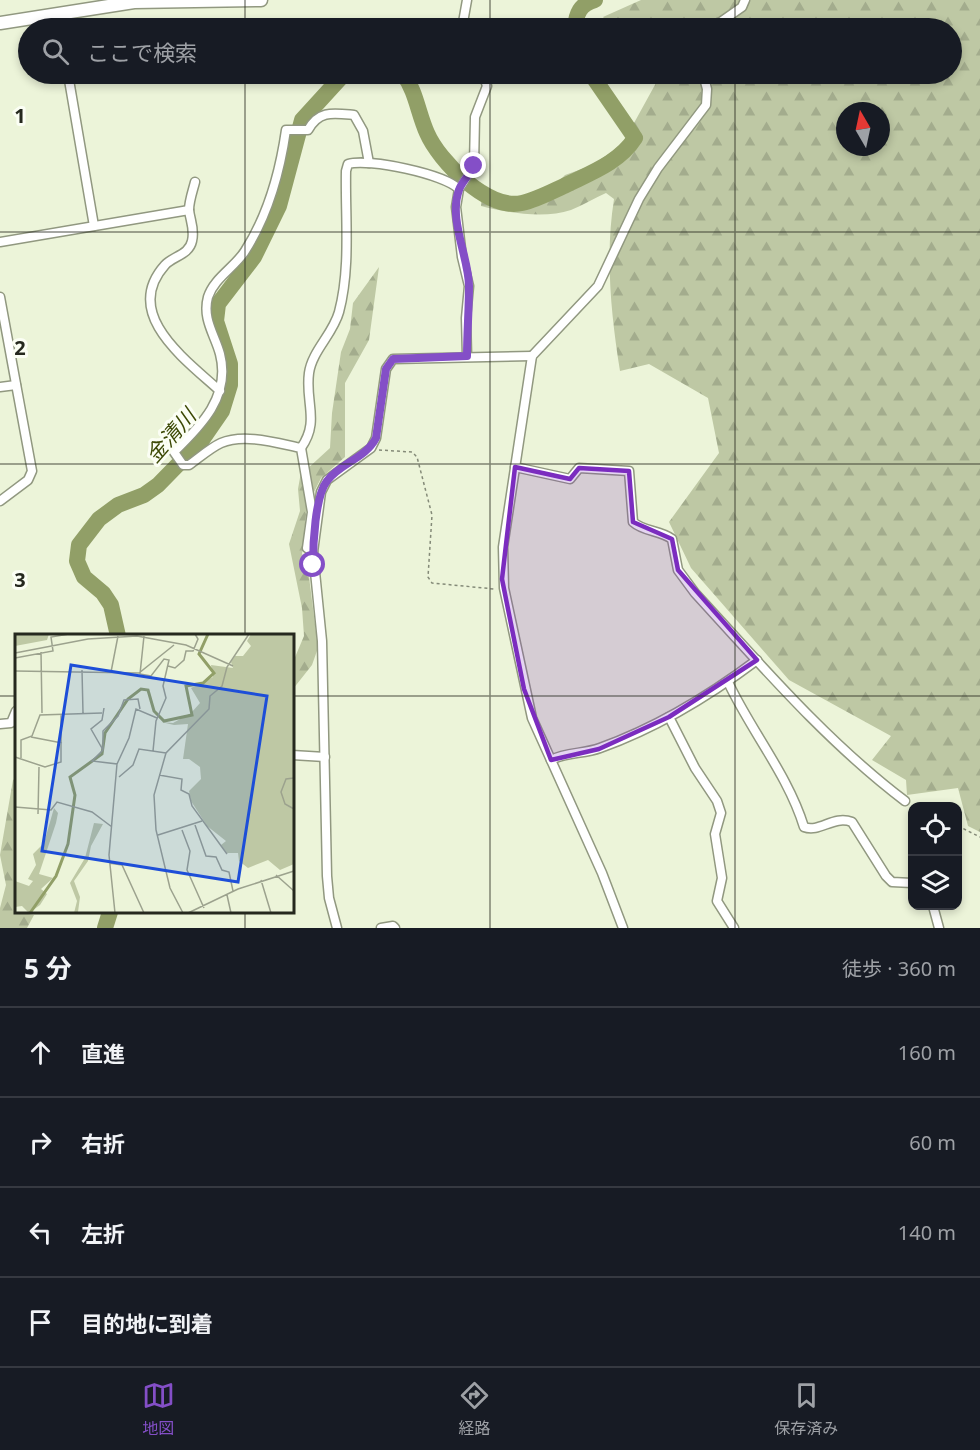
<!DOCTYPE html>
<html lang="ja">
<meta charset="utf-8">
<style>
:root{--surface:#171b24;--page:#242831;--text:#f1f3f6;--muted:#9ea1a6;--line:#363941;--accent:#844fc7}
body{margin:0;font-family:"Noto Sans","Noto Sans JP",sans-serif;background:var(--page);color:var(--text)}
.controls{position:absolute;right:18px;bottom:18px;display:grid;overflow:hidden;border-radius:12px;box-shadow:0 3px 9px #0003}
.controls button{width:54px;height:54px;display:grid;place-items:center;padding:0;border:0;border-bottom:2px solid var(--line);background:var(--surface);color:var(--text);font:30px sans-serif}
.compass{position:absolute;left:836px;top:102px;width:54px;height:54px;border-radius:50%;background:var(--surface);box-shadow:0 3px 9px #0003;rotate:351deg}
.stop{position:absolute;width:18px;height:18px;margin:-14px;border:4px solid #844fc7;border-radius:50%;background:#fff}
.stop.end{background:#844fc7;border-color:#fff;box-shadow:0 2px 6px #0008}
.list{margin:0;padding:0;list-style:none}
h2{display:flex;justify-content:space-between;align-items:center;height:78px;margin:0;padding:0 24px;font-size:26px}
h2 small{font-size:20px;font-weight:400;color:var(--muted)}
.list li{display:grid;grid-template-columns:39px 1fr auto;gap:18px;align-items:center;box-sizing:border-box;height:90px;padding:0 24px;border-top:2px solid var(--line)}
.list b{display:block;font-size:22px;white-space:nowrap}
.list em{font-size:20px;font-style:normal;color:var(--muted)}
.icon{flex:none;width:33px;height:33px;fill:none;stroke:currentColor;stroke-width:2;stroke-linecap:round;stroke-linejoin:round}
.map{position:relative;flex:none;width:980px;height:928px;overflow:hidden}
.search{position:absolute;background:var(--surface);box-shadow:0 3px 9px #0003;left:18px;right:18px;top:18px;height:66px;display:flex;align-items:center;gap:15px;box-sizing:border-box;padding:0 21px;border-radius:33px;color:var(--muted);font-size:22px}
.sheet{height:438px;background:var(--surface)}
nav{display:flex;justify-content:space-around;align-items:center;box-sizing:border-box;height:84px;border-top:2px solid var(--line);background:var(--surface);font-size:16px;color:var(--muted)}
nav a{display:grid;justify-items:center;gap:3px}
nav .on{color:var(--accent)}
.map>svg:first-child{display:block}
.forest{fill:url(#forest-firs);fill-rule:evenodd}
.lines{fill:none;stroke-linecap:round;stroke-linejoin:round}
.river{stroke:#919f67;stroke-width:16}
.street-casing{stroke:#919880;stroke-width:11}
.secondary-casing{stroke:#919880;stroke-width:15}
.path{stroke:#848a78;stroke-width:1.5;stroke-dasharray:3 3;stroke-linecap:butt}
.street{stroke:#fff;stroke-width:8}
.secondary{stroke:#fff;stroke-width:12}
.route{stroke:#844fc7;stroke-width:8}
.marked{fill:#7b2cbf;fill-opacity:0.2;stroke:#7b2cbf;stroke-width:4.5;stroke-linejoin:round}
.grid{fill:none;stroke:#25281e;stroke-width:1.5;stroke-opacity:0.55}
.labels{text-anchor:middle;stroke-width:6;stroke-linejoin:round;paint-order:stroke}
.water-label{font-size:21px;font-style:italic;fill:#3c4905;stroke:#fbfef4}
.inset-river{fill:none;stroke:#919f67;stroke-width:3}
.inset-road{fill:none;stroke:#9ca28e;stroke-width:1.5}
.view{fill:#1d4ed8;fill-opacity:0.15;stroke:#1d4ed8;stroke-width:3}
.inset-edge{fill:none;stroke:#25281e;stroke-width:3}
.grid-label{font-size:20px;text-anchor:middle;font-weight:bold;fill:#25281e;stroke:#fbfef4;stroke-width:6;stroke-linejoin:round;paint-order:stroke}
</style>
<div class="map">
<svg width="980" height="928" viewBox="0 0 980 928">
<defs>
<pattern id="forest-firs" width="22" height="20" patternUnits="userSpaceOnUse" patternTransform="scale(1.5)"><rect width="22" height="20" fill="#bec8a4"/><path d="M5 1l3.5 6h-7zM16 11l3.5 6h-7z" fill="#a3ac8d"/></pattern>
</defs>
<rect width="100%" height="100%" fill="#ecf4d9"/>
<g class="forest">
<path d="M641,0h339v832l-12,-6 -10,-38 -51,7 -1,-15 -34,-20 19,-24 -102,-56 -98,-112 -22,-46 50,-69 -11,-55 -59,-34 -29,7c-9,-57 -15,-115 -6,-172l-8,-6c-11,5 -23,12 -35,17 -26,9 -64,3 -90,-4v-6l38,8 21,-7 25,-26 28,-10 30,-22 33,-60 -7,-9h303v-46h-340l-9,-11zM845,111h36v36h-36z"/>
<path d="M379,267l-10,73 -24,43v74l-24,21 -7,14 -8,-22 24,-22 2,-35 9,-61 9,-23 3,-26z"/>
<path d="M301,472l6,33 -5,49 5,7 11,87 -6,17 -19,24v-27l11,-26 -2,-28 -13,-64 11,-33 -2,-22z"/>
<path d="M16,778v134l18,3 -7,13h-27v-20l6,-23 -6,-30 13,-75z"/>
</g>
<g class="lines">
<g class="river">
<path d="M575,28c1,-14 5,-24 20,-28"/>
<path d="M403,74c13,17 15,39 24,59 12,28 61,78 95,70 14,-3 29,-11 42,-17 26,-13 55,-23 71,-48l-44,-64"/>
<path d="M118,636l-7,-31 -8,-12 -19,-16 -7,-16 2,-16 20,-26 19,-14 26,-10 14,-10 44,-45 20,-29 8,-26v-21l-14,-43 2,-17 36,-47 25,-51 23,-86 42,-46"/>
<path d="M105,928l5,-16"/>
</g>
<defs>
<g id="street">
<path d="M57,13l3,15"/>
<path d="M462,28l5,-28"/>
<path d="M712,28l30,-21 3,-7"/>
<path d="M68,74l26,152"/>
<path d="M195,182c-2,8 -6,19 -6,28 1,10 6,19 3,31 -3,14 -19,15 -27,24 -44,49 21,95 55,126"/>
<path d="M0,242l189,-32"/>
<path d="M0,297l32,174 -4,9 -28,21"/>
<path d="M467,356l-1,-38 3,-32 -7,-29 -6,-50 3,-18 15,-23 1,-49 12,-31 -4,-12"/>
<path d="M0,387l16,-2"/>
<path d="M301,448c19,-27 4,-45 8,-75 3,-22 24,-39 30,-61 12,-45 6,-96 7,-141l2,-7c21,-6 96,10 111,25"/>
<path d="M515,467l55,12 9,-11 50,3 4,51c11,10 27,8 39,17l6,31 17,23c66,72 132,149 210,208"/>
<path d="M313,552l-6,-4 5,-36 -11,-64c-24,-5 -57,-15 -80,-5 -11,5 -22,15 -32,22h-6l-9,-13c27,-26 57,-56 46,-98 -5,-19 -18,-35 -12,-57 6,-19 27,-30 37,-46 23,-36 35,-79 41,-121h22c11,-20 25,-17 46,-15l9,16 6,32"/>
<path d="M728,682c23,49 60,93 76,145 16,6 29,-12 48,-5l34,54 6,6 20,1"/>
<path d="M669,717l26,51 22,33 4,12 -6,21 7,44 -5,23 17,27"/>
<path d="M0,724l11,-1 5,-12"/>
<path d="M292,755l33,2"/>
<path d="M551,760c15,-8 33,-6 49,-12 56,-20 109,-52 157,-88"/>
<path d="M933,906l6,22"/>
<path d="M337,928l-8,-30 -2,-22 -5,-235 -9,-89 8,-60 6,-12 44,-32 5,-10 10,-69 7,-10 139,-3"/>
<path d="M381,928l12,-2 2,2"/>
<path d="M623,928l-21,-55 -70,-155 -28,-130 -1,-41 29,-191 66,-70 41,-87 19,-31 48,-63 1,-16 -4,-15"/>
</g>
<path id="secondary" d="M0,23l134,-21 127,-2"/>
</defs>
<use href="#street" class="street-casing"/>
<use href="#secondary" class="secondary-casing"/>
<g class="path">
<path d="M379,450l33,2 5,5 15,58 -4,62 4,6 62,6"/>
<path d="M958,826l22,11"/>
</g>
<use href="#street" class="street"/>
<use href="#secondary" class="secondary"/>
</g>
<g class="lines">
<path class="route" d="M313,565c0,-20 2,-69 14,-84 13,-18 38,-22 49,-43l10,-69 7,-10 74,-3c0,-23 2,-46 2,-70 0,-28 -21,-67 -10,-96 3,-9 11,-15 15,-24"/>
</g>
<path class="marked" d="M515,467l55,12 9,-11 50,3 4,51 39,17 6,31 79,90 -88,57 -70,32 -48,11 -27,-71 -22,-110z"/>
<path class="grid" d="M245,0v28M490,0v28M735,0v28M245,74v562M490,74v854M735,74v854M0,232h980M0,464h980M0,696h16M292,696h688M245,912v16"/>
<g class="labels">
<g class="water-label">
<text transform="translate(171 436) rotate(-49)" y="7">金清川</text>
</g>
</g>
<g transform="translate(15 634)">
<rect width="279" height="279" fill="#ecf4d9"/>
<path d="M0,0h34l-2,6 -32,6zM236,0h43v230l-14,6 -12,-10 -20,8 -9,-7 -1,-8h-11l-6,-8 5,-4 -19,-15 -16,-25 -2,-10 12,-12 -1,-12 -11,-8h-6l5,-35 -14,1 -13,-3 12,1 18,-10 9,-10 -9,-15 22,-11 -2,-12 22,3 -2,-6 4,-6h8l8,-10 -4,-5zM39,174l4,5 -2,10 -17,51 14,4 -12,11 6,5 -7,11 -11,8 -7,-7 -7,1v-26l14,5 4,-5 -5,-2 8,-14 -3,-11 11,-11zM79,189l9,1 -12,22 -3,15 -14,20 6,16 -2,15 -4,1 3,-12 -7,-18 15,-25z" fill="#bec8a4"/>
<path class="inset-river" d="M15,279l26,-37 12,-32 7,-49 -5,-18 32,-23 3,-21 23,-34 13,-10 7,1 6,21 10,10 28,-6 -6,-29 17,-3 11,-10 -15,-19 9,-20"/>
<path class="inset-road" d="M129,2l-4,38 11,2 13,-17 5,1 -6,26 3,12 -10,23 -3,30M26,18l1,61M0,19l73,-14 49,-3 49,9 47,21M0,24l38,-7 -2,-14 18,-3M153,32l7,2 9,-8 2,-9h7l5,-12 -3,-5M67,36l1,43M0,37l124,2 35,-28M96,38l7,-36M16,103l31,6M88,116l-12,-21 11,-9 2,-12M0,123l30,10 16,-5v-48M6,124v-18l11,-4 8,-21 62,-2M102,130l12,-26 7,-29 21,9M144,141l23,4 -1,11 8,4 3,12 35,48M104,143l14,-12 6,-16 27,4M279,144l-8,1 -5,13 4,12 9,5M0,173l36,3 6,-8 35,10 20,15M23,180l1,-47M180,191l11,31 10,1 6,13 7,2 4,19M167,196l8,21 -3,19 17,38M143,201l44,-14M94,229l13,2 22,48M261,241l18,16M246,246l10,33M212,261l4,18M100,279l-6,-58 8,-91 -25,-3 11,-11v-19l15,-15 6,-16 14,-1 2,10M168,279l-13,-25 -14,-58 -2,-35 12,-42 43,-44 1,-13 12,-10 5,-19 22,-33M173,279l50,-24 56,-18"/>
<path class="view" d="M56,31l196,31 -29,186 -196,-31z"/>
<rect width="279" height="279" class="inset-edge"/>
</g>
<g class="grid-label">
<text x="20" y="123">1</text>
<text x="20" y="355">2</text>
<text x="20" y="587">3</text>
</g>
</svg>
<div class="controls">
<button><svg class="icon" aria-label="locate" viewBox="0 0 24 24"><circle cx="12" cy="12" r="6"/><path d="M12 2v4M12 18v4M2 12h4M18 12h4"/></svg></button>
<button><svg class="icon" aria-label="layers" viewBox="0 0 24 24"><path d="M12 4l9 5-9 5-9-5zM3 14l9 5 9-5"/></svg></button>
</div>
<svg class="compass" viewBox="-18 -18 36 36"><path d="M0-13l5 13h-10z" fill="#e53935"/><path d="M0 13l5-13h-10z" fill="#9ea1a6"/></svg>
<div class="stop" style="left:313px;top:565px"></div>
<div class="stop end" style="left:474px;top:166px"></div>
<div class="search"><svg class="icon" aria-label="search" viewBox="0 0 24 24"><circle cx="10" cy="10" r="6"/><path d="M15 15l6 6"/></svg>ここで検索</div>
</div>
<section class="sheet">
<h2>5 分<small>徒歩 · 360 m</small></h2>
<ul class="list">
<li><svg class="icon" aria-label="ahead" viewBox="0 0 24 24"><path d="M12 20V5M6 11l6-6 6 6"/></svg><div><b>直進</b></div><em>160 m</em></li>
<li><svg class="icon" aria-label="right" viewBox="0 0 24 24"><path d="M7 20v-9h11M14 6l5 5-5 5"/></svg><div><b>右折</b></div><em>60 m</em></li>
<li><svg class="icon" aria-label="left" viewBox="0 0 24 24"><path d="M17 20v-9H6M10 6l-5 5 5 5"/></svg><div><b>左折</b></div><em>140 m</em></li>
<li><svg class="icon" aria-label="arrive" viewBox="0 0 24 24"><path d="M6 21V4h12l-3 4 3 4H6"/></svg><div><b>目的地に到着</b></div></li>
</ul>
</section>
<nav>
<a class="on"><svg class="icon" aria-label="map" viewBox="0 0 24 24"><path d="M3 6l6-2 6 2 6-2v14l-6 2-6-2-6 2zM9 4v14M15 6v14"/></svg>地図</a>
<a><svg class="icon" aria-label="directions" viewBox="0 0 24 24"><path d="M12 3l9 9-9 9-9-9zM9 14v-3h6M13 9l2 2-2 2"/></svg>経路</a>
<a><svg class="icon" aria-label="saved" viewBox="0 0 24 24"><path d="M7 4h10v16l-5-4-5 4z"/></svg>保存済み</a>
</nav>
